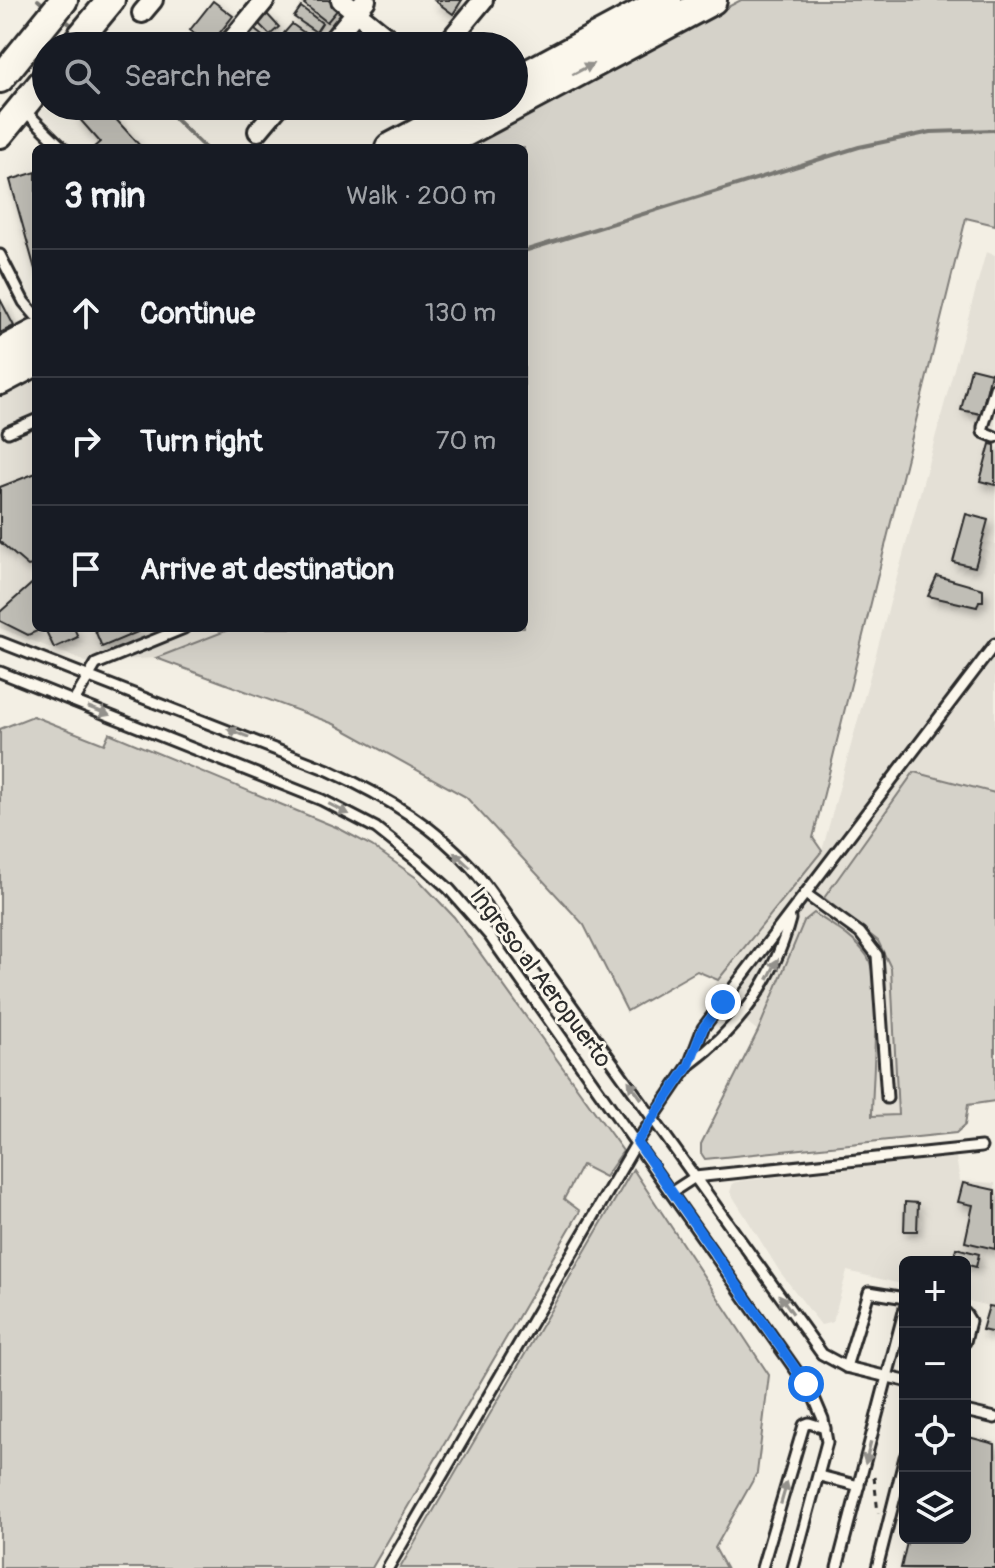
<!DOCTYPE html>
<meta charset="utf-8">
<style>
:root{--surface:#171b24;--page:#20242c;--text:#f1f3f6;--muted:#9ea1a6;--line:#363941}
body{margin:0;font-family:Pangolin,sans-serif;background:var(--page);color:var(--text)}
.controls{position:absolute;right:24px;bottom:24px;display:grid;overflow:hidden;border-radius:12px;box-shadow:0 8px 32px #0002}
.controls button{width:72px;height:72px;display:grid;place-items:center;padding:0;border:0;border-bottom:2px solid var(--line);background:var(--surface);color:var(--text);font:40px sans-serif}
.stop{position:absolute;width:24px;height:24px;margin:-18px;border:6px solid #1a73e8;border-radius:50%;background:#fff}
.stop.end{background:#1a73e8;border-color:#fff;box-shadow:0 2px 8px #0008}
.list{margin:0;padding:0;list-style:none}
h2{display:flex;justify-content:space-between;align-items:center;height:104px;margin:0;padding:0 32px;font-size:34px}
h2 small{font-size:26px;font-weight:400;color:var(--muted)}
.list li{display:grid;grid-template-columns:52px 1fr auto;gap:24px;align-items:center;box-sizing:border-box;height:128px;padding:0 32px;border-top:2px solid var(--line)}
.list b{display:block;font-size:30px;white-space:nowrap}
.list em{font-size:26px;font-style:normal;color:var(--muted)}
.icon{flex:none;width:44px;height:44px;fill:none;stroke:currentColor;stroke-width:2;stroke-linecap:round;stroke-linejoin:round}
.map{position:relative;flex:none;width:995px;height:1568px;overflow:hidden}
.search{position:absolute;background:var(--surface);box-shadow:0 8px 32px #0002;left:32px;top:32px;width:496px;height:88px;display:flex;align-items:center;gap:20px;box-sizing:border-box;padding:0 28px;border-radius:44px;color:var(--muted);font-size:30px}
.panel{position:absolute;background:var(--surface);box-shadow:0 8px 32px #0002;left:32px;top:144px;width:496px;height:488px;border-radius:12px}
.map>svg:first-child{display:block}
.built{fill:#e4e0d6}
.green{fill:#d5d2c9;stroke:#807e7a;stroke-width:2}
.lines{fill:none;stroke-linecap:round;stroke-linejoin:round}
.stream{stroke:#787772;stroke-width:4}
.building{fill:#c0beb6;stroke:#2b2b2b;stroke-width:2;filter:url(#shadow)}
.service-casing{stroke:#2b2b2b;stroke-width:15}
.minor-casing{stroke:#2b2b2b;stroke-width:24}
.secondary-casing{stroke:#2b2b2b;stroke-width:32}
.primary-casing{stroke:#2b2b2b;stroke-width:34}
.path{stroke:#2b2b2b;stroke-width:3;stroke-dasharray:6 6;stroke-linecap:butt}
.service{stroke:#fbf7ec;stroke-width:9}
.minor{stroke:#fbf7ec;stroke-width:18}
.secondary{stroke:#fbf7ec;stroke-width:26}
.primary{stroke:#fbf7ec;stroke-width:28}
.oneway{fill:#93918c}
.route{stroke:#1a73e8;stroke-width:10}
.labels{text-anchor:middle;stroke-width:6;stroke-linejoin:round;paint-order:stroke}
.street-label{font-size:24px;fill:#2b2b2b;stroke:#fbf7ec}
</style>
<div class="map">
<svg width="995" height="1568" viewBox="0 0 995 1568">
<defs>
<filter id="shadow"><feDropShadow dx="3.5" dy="5.5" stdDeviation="4" flood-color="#0004"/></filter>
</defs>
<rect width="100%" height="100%" fill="#f3efe4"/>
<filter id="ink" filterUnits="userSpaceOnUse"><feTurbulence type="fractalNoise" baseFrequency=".0125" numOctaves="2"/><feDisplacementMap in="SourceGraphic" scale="16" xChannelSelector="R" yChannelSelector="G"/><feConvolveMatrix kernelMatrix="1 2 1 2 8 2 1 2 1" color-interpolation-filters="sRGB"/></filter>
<g filter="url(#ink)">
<g class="built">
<path d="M986,252l9,3v848l-27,2 -3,20 -9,8 -248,27 -6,-5 -1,-11 57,-113 -49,-40 113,-140z"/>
<path d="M36,375v253h197l-77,30 -70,4 -86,-34v-234z"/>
<path d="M956,1157l4,24 35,2v150l-13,-3 6,-24 -23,-6v-38h-60v23l-58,-14 -14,51 -12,3 -41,-53 -50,-80 3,-9 7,-2z"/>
</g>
<g class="green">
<path d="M741,0h254v225l-29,-7 -153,620 9,13 -104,129 -21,-9 -70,40 -43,-86 -118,-128 -132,-73 -178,-66 77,-30h291v-480h-63z"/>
<path d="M33,716l71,28 5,-11 229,95 34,18 46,33 36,38 169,234 -18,26 -23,-12 -18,34 16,12 -208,357h-372v-839z"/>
<path d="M914,772l81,21v308l-27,4 -3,20 -9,8 -251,26 -4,-6v-9l57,-113 46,-110 10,-8c18,12 40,24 53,43 15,23 5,127 5,160l26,-1 -7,-147 -13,-27 -54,-43z"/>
<path d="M633,1169l136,206 -12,98 -42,75 11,20h-326z"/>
</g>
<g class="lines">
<g class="stream">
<path d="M38,0l9,8"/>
<path d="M60,17l16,11"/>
<path d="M90,38l11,8"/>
<path d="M162,106l43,42"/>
<path d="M524,251l335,-104 72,-15 64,-2"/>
</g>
</g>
<g class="building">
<path d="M308,0h20l11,8 -12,14 -23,-18z"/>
<path d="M434,0h28l-9,14z"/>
<path d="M213,1l20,15 -23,29 -20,-15z"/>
<path d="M301,7l21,16 -6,9 -22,-15z"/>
<path d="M266,13l13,14 -9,8 -13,-13z"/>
<path d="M292,24l18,13 -7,9 -19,-13z"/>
<path d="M250,26l16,13 -5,7h-28z"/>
<path d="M87,106h17l38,42h-49l7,-6 -23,-26z"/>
<path d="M36,172v101l-26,-93z"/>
<path d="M0,299l14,27 -14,7z"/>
<path d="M971,368l20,5 -10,41 -20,-4z"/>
<path d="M990,444l5,1v40l-15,-4z"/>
<path d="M36,473v91l-8,2 -28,-24v-55z"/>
<path d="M966,514l22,6 -13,47 -22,-5z"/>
<path d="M937,576l46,13v12h-4l-2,6 -49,-11z"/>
<path d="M36,580v48h8l-16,7 -28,-14v-9z"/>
<path d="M52,628h22l4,9 -24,11 -8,-17z"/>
<path d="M94,628h53l-45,19z"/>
<path d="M963,1183l32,7v59l-30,-7 8,-37 -15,-3z"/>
<path d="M905,1202l13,1 -1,28h-13z"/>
<path d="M956,1248l23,6 -3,13 -23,-6z"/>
<path d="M989,1306l6,1v26l-13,-3z"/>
<path d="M965,1436l30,8v124h-94l7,-30h57z"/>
</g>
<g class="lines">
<defs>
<g id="service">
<path d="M24,110l39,38"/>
<path d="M0,255l24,47 12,14"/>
<path d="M995,388l-12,39v5l12,5"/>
<path d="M8,432l28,-12"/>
<path d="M0,642l328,128c51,23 105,54 143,97 14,16 25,33 37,50l314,437 24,13 59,14"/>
<path d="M0,672l322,128 54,28 44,35 29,26 40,46 323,458 11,26 4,23 -34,126"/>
<path d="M74,701l22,-37 88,-36"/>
<path d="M807,895l53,38 17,22 10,143"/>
<path d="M690,1064c50,-37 84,-84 100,-145"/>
<path d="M672,1192l23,-15 286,-30"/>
<path d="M965,1313l5,8 -5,21"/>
<path d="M846,1367l23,-75 36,6"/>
<path d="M965,1411l30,7"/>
<path d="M820,1476l39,10"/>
<path d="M388,1568l249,-426 52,-77 14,-37 292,-384"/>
<path d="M762,1568l42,-143 5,-2 16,5"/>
<path d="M837,1568l68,-260"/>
<path d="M877,1568l28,-111"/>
</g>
<g id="minor">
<path d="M341,0l57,46"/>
<path d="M142,13l11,-13"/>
<path d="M227,46l38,-46"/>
<path d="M328,46l38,-46"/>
<path d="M445,46l38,-46"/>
<path d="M258,131l21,-25"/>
</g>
<g id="secondary">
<path d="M73,46l38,-46"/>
<path d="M0,79l64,-79"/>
<path d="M0,134l46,-56"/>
</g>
<g id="primary">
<path d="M514,82l153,-82"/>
<path d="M390,148l79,-42"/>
<path d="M435,148l277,-148"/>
<path d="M0,353l36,-19"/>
<path d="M0,380l36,-19"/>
</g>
</defs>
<use href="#service" class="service-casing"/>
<use href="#minor" class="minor-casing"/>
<use href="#secondary" class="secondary-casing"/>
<use href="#primary" class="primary-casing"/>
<path class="path" d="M874,1477l4,36"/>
<use href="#service" class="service"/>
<use href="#minor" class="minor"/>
<use href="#secondary" class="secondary"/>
<use href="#primary" class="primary"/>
</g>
<defs><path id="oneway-solid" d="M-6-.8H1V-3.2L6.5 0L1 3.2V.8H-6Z" transform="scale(2)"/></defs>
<g class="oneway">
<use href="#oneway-solid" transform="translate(583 69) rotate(-28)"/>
<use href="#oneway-solid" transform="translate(99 711) rotate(21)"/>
<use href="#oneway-solid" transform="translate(238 733) rotate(-159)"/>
<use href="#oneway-solid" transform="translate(339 809) rotate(27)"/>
<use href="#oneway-solid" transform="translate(462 860) rotate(-137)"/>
<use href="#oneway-solid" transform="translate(773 969) rotate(-63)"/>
<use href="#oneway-solid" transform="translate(635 1090) rotate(-126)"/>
<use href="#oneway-solid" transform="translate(786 1304) rotate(-126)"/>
<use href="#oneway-solid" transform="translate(868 1453) rotate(104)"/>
<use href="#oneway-solid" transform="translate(784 1493) rotate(-74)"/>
</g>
</g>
<g class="lines" filter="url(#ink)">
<path class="route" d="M723,1002l-20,26 -14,37 -52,77 169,242"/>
</g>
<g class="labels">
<g class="street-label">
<text transform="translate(541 977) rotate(53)" y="8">Ingreso al Aeropuerto</text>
</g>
</g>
</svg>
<div class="controls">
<button>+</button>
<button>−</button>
<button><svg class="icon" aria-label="locate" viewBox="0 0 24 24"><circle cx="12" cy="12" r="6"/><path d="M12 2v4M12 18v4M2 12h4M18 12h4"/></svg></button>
<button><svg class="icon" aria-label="layers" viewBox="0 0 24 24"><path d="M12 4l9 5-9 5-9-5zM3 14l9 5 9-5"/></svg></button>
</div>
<div class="stop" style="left:806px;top:1384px"></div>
<div class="stop end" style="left:723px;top:1002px"></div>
<div class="search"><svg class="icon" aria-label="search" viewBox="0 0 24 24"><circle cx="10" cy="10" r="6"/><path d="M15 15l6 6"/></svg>Search here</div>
<section class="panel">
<h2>3 min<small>Walk · 200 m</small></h2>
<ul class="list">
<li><svg class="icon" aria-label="ahead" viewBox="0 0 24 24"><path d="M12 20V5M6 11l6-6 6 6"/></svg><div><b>Continue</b></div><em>130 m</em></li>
<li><svg class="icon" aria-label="right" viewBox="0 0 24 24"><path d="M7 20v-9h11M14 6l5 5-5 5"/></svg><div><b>Turn right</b></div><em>70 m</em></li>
<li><svg class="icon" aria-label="arrive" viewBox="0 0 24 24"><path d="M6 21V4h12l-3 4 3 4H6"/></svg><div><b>Arrive at destination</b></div></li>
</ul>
</section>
</div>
